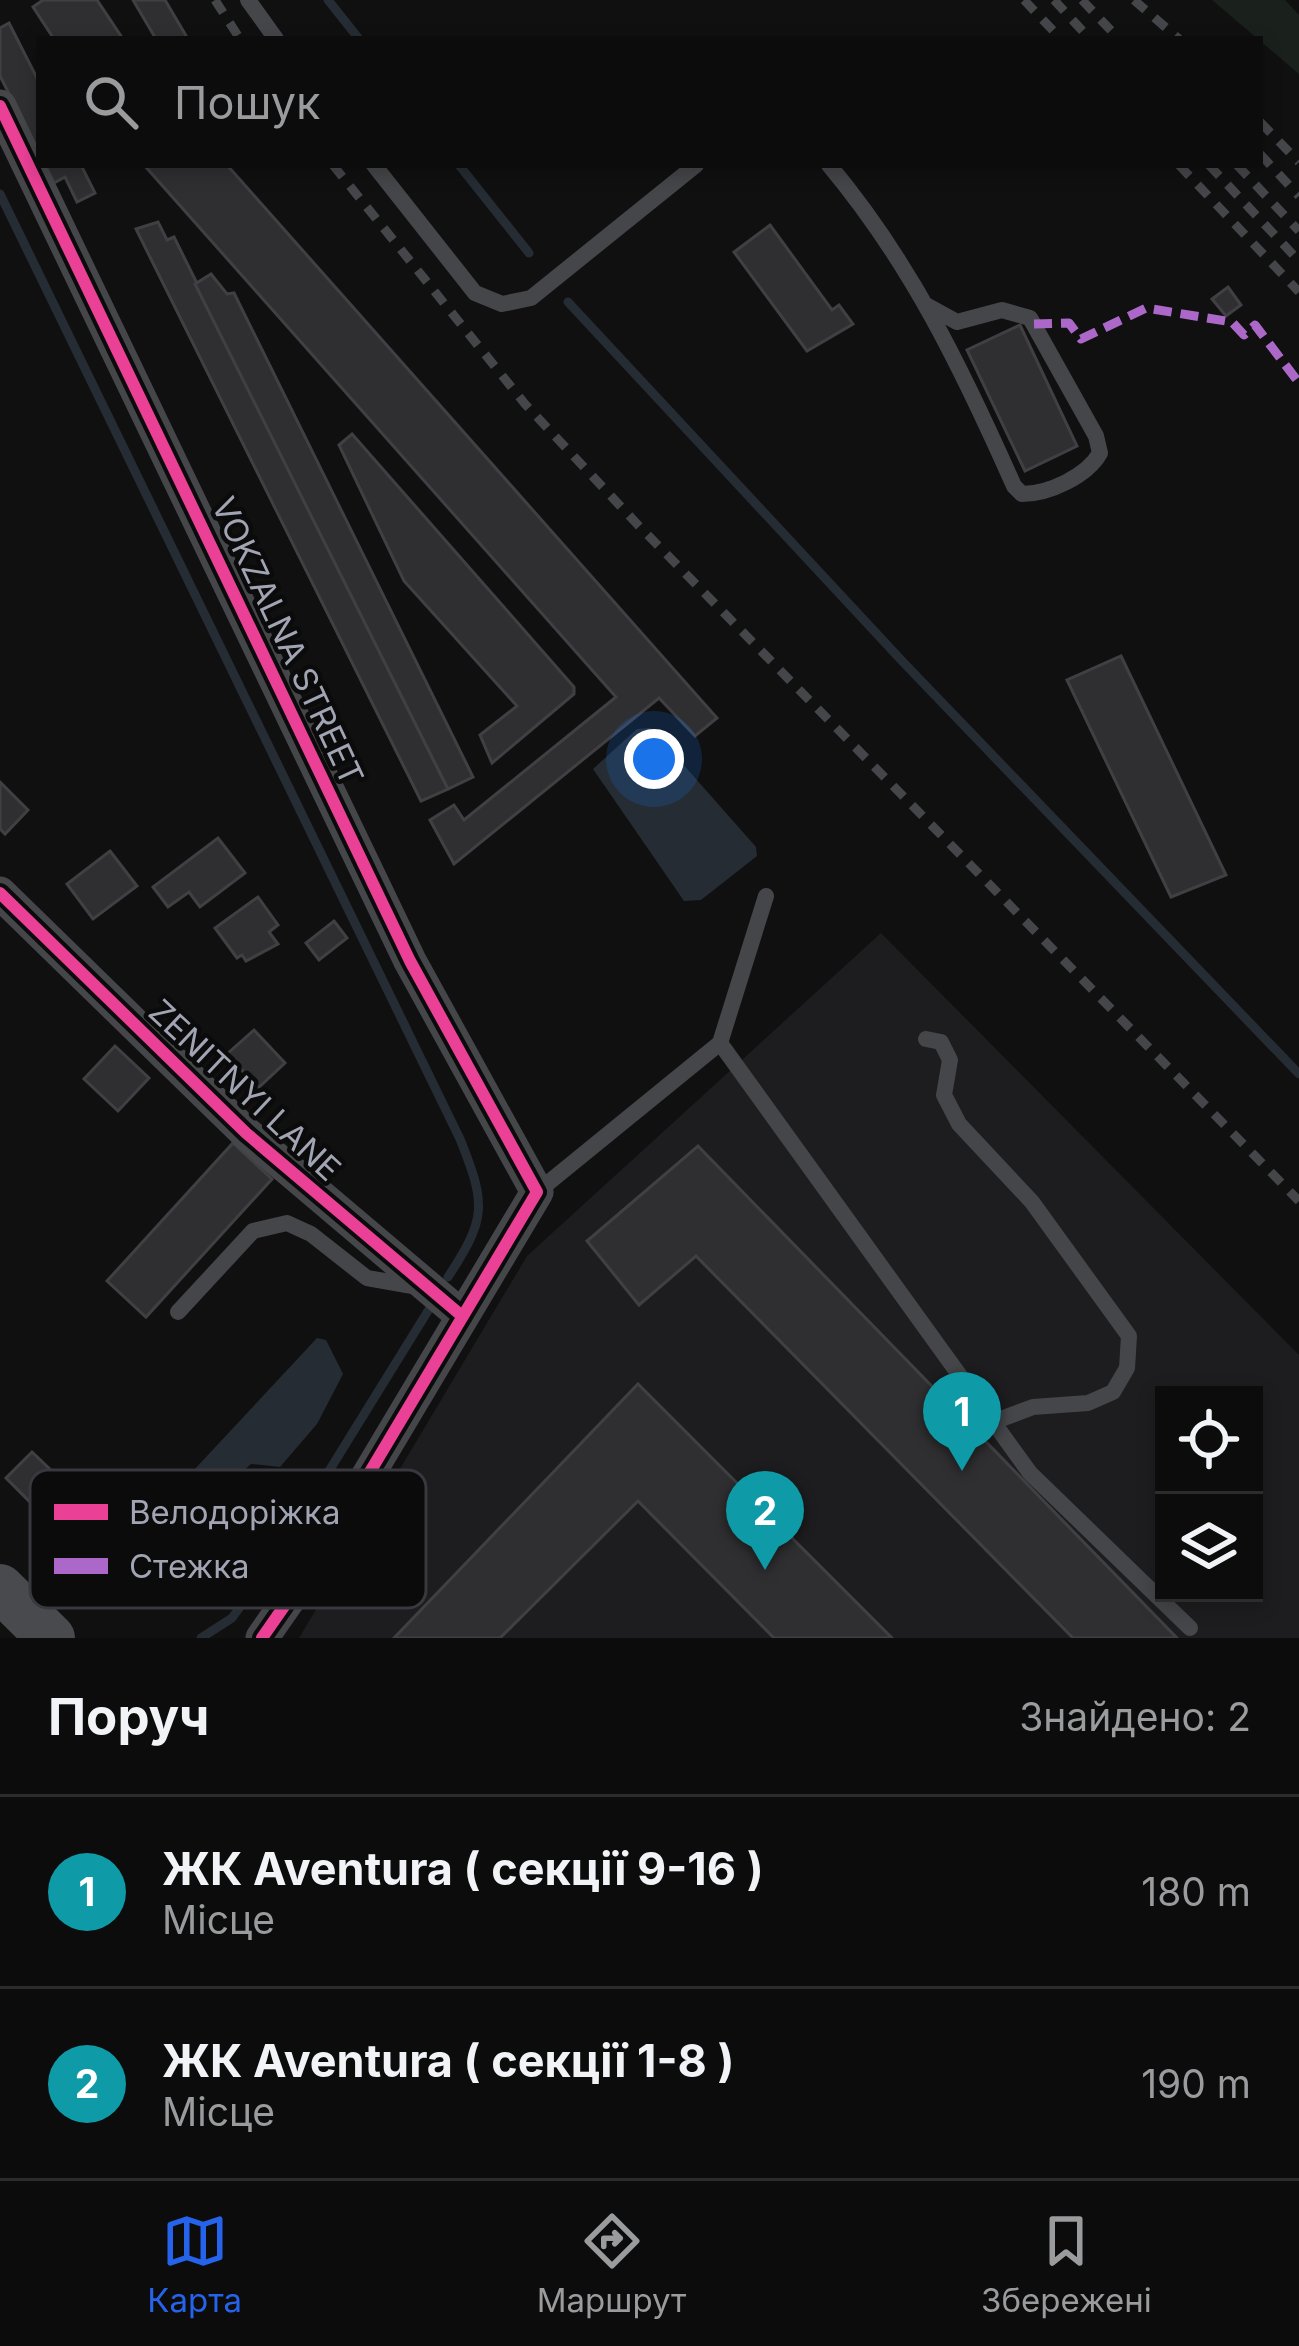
<!DOCTYPE html>
<html lang="uk">
<meta charset="utf-8">
<style>
:root{--surface:#0c0c0c;--page:#151515;--text:#f1f3f6;--muted:#9a9b9d;--line:#2c2c2d;--accent:#2563eb}
body{margin:0;font-family:Inter,sans-serif;background:var(--page);color:var(--text)}
.controls{position:absolute;right:36px;bottom:36px;display:grid;overflow:hidden;border-radius:0px;box-shadow:0 6px 18px #0003}
.controls button{width:108px;height:108px;display:grid;place-items:center;padding:0;border:0;border-bottom:3px solid var(--line);background:var(--surface);color:var(--text);font:60px sans-serif}
.you{position:absolute;left:654px;top:759px;width:42px;height:42px;margin:-30px;border:9px solid #fff;border-radius:50%;background:#1a73e8;box-shadow:0 0 0 18px #1a73e833}
.badge{display:grid;place-items:center;width:78px;height:78px;border-radius:50%;background:var(--accent);color:#fff;font-size:39px;font-weight:700}
.pin{position:absolute;translate:-50% -99px;filter:drop-shadow(0 3px 6px #0008)}
.pin::after{content:'';position:absolute;top:63px;width:42px;height:36px;background:inherit;clip-path:polygon(0 0,100% 0,50% 100%)}
.list{margin:0;padding:0;list-style:none}
h2{display:flex;justify-content:space-between;align-items:center;height:156px;margin:0;padding:0 48px;font-size:51px}
h2 small{font-size:39px;font-weight:400;color:var(--muted)}
.list li{display:grid;grid-template-columns:78px 1fr auto;gap:36px;align-items:center;box-sizing:border-box;height:192px;padding:0 48px;border-top:3px solid var(--line)}
.list b{display:block;font-size:45px;white-space:nowrap}
.list p{margin:0;font-size:39px;white-space:nowrap;color:var(--muted)}
.list em{font-size:39px;font-style:normal;color:var(--muted)}
.icon{flex:none;width:66px;height:66px;fill:none;stroke:currentColor;stroke-width:2;stroke-linecap:round;stroke-linejoin:round}
.map{position:relative;flex:none;width:1299px;height:1638px;overflow:hidden}
.search{position:absolute;background:var(--surface);box-shadow:0 6px 18px #0003;left:36px;right:36px;top:36px;height:132px;display:flex;align-items:center;gap:30px;box-sizing:border-box;padding:0 42px;border-radius:0px;color:var(--muted);font-size:45px}
.sheet{height:540px;background:var(--surface)}
nav{display:flex;justify-content:space-around;align-items:center;box-sizing:border-box;height:168px;border-top:3px solid var(--line);background:var(--surface);font-size:33px;color:var(--muted)}
nav a{display:grid;justify-items:center;gap:6px}
nav .on{color:var(--accent)}
.map>svg:first-child{display:block}
.built{fill:#1d1d1f;fill-rule:evenodd}
.green{fill:#1a201b}
.water{fill:#262c33}
.lines{fill:none;stroke-linecap:round;stroke-linejoin:round}
.stream{stroke:#262c33;stroke-width:9}
.building{fill:#2f2f31;stroke:#404044;stroke-width:3}
.service{stroke:#454649;stroke-width:16}
.minor{stroke:#454649;stroke-width:33}
.secondary{stroke:#494a4d;stroke-width:48}
.rail{stroke:#454649;stroke-width:9;stroke-dasharray:15 12;stroke-linecap:butt}
.quiet{stroke:#ac68c9;stroke-width:9;stroke-dasharray:18 9;stroke-linecap:butt}
.cycleway-casing{stroke:#0b0b0c;stroke-width:20}
.cycleway{stroke:#ea4096;stroke-width:12}
.labels{text-anchor:middle;stroke-width:9;stroke-linejoin:round;paint-order:stroke}
.street-label{font-size:33px;fill:#a1a4b2;stroke:#0b0b0c}
.key{fill:#0b0b0c;stroke:#38393e;stroke-width:3}
.key-label{font-size:33px;fill:#a1a4b2}
</style>
<div class="map">
<svg width="1299" height="1638" viewBox="0 0 1299 1638">
<rect width="100%" height="100%" fill="#101010"/>
<path class="built" d="M881,933l418,422v283h-1000l228,-382zM1164,1395h90v198h-90z"/>
<path class="green" d="M1212,0h73l14,15v59z"/>
<g class="water">
<path d="M651,728l105,119 1,9 -56,44 -17,1 -91,-132 44,-40z"/>
<path d="M317,1338l9,2 17,34 -26,50 -37,43 -29,-3 -80,73 -12,7 -14,-17 5,-10z"/>
</g>
<g class="lines">
<g class="stream">
<path d="M328,0l31,39"/>
<path d="M459,165l70,88"/>
<path d="M0,194l460,945c26,65 27,79 -12,138"/>
<path d="M568,302l335,360 396,412"/>
<path d="M201,1638l31,-20 45,-63 154,-249"/>
</g>
</g>
<g class="building">
<path d="M43,0h54l26,39h-69l-21,-32z"/>
<path d="M133,0h32l23,39h-32z"/>
<path d="M9,23l30,59v71l-39,-77v-48z"/>
<path d="M45,165h36l14,28 -18,9 -12,-25 -11,6z"/>
<path d="M144,165h83l490,553 -22,18 -36,-38 -205,166 -24,-44 24,-15 10,15 152,-123z"/>
<path d="M158,222l9,18 7,-3 274,552 -27,12 -285,-572z"/>
<path d="M770,225l62,85 7,-5 14,19 -46,27 -73,-99z"/>
<path d="M211,274l16,20 7,-1 239,484 -25,12 -253,-505z"/>
<path d="M1228,287l13,18 -15,11 -14,-17z"/>
<path d="M1020,325l57,121 -52,25 -58,-121z"/>
<path d="M352,434l222,253v7l-82,69 -12,-28 37,-29 -113,-125 -65,-136z"/>
<path d="M1121,656l105,219 -55,22 -104,-217z"/>
<path d="M0,782l28,28 -23,24 -5,-5z"/>
<path d="M218,838l27,35 -45,34 -11,-15 -21,15 -15,-20z"/>
<path d="M110,851l27,35 -44,33 -26,-35z"/>
<path d="M258,897l20,28 -9,7 9,12 -32,17 -4,-6 -5,3 -22,-30z"/>
<path d="M334,921l13,17 -28,22 -13,-17z"/>
<path d="M254,1030l31,33 -27,25 -31,-34z"/>
<path d="M115,1046l34,32 -31,33 -34,-32z"/>
<path d="M233,1143l39,36 -126,138 -39,-36z"/>
<path d="M698,1146l479,492h-104l-377,-382 -57,49 -52,-64z"/>
<path d="M638,1384l254,254h-118l-136,-137 -138,137h-106z"/>
<path d="M32,1452l24,23 -26,27 -24,-24z"/>
</g>
<g class="lines">
<g class="service">
<path d="M248,0l28,39"/>
<path d="M374,165l101,128 27,11 29,-6 165,-133"/>
<path d="M829,165c82,98 133,204 185,321l8,8c27,0 65,-18 78,-41l-4,-17 -66,-118 -28,-8 -45,12 -31,-17"/>
<path d="M926,1039l15,3 9,18 -6,35 15,29 73,78 97,134 -2,32 -14,24 -25,11 -55,4 -40,15"/>
<path d="M720,1043l310,430 160,155"/>
<path d="M537,1192l183,-149 46,-147"/>
<path d="M178,1312l75,-81 34,-8 24,11 56,44 51,9"/>
</g>
<g class="minor">
<path d="M0,106l410,855 127,231 -213,357 -62,89"/>
<path d="M0,893l246,240 216,183"/>
</g>
<path class="secondary" d="M0,1588l51,50"/>
<g class="rail">
<path d="M215,0l25,39"/>
<path d="M1024,0l37,39"/>
<path d="M1054,0l36,39"/>
<path d="M1082,0l37,39"/>
<path d="M1134,0l45,39"/>
<path d="M1260,122l39,40"/>
<path d="M1260,154l39,42"/>
<path d="M333,165l192,239 113,121 661,676"/>
<path d="M1179,165l120,127"/>
<path d="M1209,165l90,96"/>
<path d="M1237,165l62,66"/>
</g>
<path class="quiet" d="M1034,324l35,-1 12,16 65,-31 86,14 12,13 11,-10 44,58"/>
<defs>
<g id="cycleway">
<path d="M0,106l410,855 127,231 -213,357 -62,89"/>
<path d="M0,893l246,240 216,183"/>
</g>
</defs>
<use href="#cycleway" class="cycleway-casing"/>
<use href="#cycleway" class="cycleway"/>
</g>
<g class="labels">
<g class="street-label">
<text transform="translate(288 641) rotate(65)" y="12">VOKZALNA STREET</text>
<text transform="translate(245 1090) rotate(43)" y="12">ZENITNYI LANE</text>
</g>
</g>
<rect x="30" y="1470" width="396" height="138" rx="18" class="key"/>
<rect x="54" y="1504" width="54" height="16" fill="#ea4096"/>
<rect x="54" y="1558" width="54" height="16" fill="#ac68c9"/>
<g class="key-label">
<text x="129" y="1524">Велодоріжка</text>
<text x="129" y="1578">Стежка</text>
</g>
</svg>
<div class="controls">
<button><svg class="icon" aria-label="locate" viewBox="0 0 24 24"><circle cx="12" cy="12" r="6"/><path d="M12 2v4M12 18v4M2 12h4M18 12h4"/></svg></button>
<button><svg class="icon" aria-label="layers" viewBox="0 0 24 24"><path d="M12 4l9 5-9 5-9-5zM3 14l9 5 9-5"/></svg></button>
</div>
<div class="you"></div>
<div class="pin badge" style="left:962px;top:1471px;background:#0f9aa8">1</div>
<div class="pin badge" style="left:765px;top:1570px;background:#0f9aa8">2</div>
<div class="search"><svg class="icon" aria-label="search" viewBox="0 0 24 24"><circle cx="10" cy="10" r="6"/><path d="M15 15l6 6"/></svg>Пошук</div>
</div>
<section class="sheet">
<h2>Поруч<small>Знайдено: 2</small></h2>
<ul class="list">
<li><span class="badge" style="background:#0f9aa8">1</span><div><b>ЖК Aventura ( секції 9-16 )</b><p>Місце</p></div><em>180 m</em></li>
<li><span class="badge" style="background:#0f9aa8">2</span><div><b>ЖК Aventura ( секції 1-8 )</b><p>Місце</p></div><em>190 m</em></li>
</ul>
</section>
<nav>
<a class="on"><svg class="icon" aria-label="map" viewBox="0 0 24 24"><path d="M3 6l6-2 6 2 6-2v14l-6 2-6-2-6 2zM9 4v14M15 6v14"/></svg>Карта</a>
<a><svg class="icon" aria-label="directions" viewBox="0 0 24 24"><path d="M12 3l9 9-9 9-9-9zM9 14v-3h6M13 9l2 2-2 2"/></svg>Маршрут</a>
<a><svg class="icon" aria-label="saved" viewBox="0 0 24 24"><path d="M7 4h10v16l-5-4-5 4z"/></svg>Збережені</a>
</nav>
